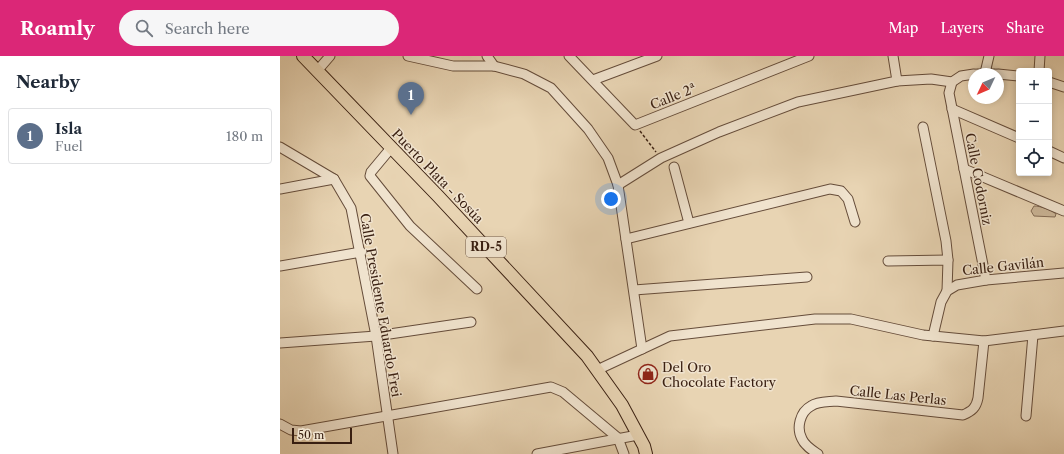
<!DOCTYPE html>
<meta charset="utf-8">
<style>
:root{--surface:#fff;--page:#f6f6f7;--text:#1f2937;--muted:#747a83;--line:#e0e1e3;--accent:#db2777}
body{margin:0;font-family:"Libre Caslon Text",serif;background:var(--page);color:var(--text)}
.controls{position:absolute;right:12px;top:12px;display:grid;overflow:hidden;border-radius:4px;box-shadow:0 2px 6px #0003}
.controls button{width:36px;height:36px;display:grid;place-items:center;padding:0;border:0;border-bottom:1px solid var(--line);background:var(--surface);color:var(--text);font:20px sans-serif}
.compass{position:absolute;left:688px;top:12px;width:36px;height:36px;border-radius:50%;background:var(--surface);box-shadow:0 2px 6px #0003;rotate:226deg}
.scale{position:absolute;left:12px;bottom:10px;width:60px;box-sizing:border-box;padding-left:4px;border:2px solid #391f11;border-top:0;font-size:11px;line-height:14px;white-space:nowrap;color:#391f11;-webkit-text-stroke:3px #f0e3ce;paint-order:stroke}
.you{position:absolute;left:331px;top:143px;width:14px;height:14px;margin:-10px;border:3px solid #fff;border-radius:50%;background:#1a73e8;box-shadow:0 0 0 6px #1a73e833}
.badge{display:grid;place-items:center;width:26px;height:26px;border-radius:50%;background:var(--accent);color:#fff;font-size:13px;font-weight:700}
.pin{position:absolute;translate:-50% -33px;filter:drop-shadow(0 1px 2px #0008)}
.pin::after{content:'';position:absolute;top:21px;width:14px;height:12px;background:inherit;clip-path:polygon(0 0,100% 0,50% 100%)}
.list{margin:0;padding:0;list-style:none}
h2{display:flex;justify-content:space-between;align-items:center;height:52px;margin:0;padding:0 16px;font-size:17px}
h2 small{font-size:13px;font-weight:400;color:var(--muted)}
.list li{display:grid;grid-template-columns:26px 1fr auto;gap:12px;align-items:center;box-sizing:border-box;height:56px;margin:0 8px 8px;padding:0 8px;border:1px solid var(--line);border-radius:4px}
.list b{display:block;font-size:15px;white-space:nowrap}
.list p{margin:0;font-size:13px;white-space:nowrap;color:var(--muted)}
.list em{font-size:13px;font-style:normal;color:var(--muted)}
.icon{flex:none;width:22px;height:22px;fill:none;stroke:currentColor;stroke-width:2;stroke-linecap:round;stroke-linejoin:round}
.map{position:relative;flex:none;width:784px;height:398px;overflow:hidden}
header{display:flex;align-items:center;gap:24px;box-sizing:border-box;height:56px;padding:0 20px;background:var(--accent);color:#fff}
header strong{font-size:19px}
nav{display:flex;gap:22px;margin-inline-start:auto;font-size:14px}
.search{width:280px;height:36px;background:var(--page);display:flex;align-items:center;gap:10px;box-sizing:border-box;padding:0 14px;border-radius:22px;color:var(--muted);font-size:15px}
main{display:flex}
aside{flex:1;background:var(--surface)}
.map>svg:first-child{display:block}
.green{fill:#cab597;stroke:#826a54}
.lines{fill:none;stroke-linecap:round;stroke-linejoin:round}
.minor-casing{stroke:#654c3a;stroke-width:11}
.major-casing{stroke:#391f11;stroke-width:14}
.path{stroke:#391f11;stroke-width:1.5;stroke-dasharray:3 2;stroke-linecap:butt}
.minor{stroke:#f0e3ce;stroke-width:9}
.major{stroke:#e8d4b3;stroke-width:12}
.labels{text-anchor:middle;stroke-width:3;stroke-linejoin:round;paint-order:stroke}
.shield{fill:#f0e3ce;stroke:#705a4a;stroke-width:1}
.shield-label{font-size:12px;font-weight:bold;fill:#391f11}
.street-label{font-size:13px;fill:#391f11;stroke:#f0e3ce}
.poi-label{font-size:13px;fill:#391f11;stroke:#f0e3ce;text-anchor:start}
</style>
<header>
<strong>Roamly</strong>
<div class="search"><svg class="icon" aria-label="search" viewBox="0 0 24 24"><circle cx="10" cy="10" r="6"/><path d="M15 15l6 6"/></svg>Search here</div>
<nav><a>Map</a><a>Layers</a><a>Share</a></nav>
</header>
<main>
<aside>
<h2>Nearby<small></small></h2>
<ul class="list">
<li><span class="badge" style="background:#5c6f8a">1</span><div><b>Isla</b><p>Fuel</p></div><em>180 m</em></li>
</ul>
</aside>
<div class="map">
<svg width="784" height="398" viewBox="0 0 784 398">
<rect width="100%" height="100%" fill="#e8d4b3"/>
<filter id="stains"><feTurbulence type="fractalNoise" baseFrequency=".005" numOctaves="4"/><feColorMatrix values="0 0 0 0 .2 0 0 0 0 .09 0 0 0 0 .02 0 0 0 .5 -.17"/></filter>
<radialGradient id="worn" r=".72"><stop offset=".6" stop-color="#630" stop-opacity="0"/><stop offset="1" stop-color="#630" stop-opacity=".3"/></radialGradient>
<path class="green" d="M754,150c7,0 17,4 22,8l-1,3 -21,-1 -3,-5z"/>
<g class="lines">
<defs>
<g id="minor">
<path d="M128,0l45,10h41l30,8 27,14 37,41 20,29 10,27 24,164"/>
<path d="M207,0l7,10"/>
<path d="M289,0l66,69 174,-69"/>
<path d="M37,15l13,-15"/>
<path d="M759,15l1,-15"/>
<path d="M705,17l4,-17"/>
<path d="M697,18h18"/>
<path d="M718,18l21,2"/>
<path d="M313,24l64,-24"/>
<path d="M617,25l34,-2 21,3 9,-6 13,-2"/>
<path d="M672,26l-3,11 37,187"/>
<path d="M769,26l15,5"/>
<path d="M672,53l67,29"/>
<path d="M643,71l23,114 2,19"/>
<path d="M0,91l54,32 17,29 25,128 17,118"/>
<path d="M111,92l-20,24 -1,4 40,50 67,63"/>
<path d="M769,95l15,7"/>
<path d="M394,111l15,56"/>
<path d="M684,113l100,42"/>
<path d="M338,129l43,-27 58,-26 79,-30 99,-21 -4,-25"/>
<path d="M0,133l54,-10"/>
<path d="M346,183l204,-50 11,2 7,8 7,23"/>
<path d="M608,205l60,-1 -1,31"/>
<path d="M0,210l81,-14"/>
<path d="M354,234l173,-13"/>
<path d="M653,280l8,-34 6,-11 10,-6 29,-5 78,-7"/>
<path d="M0,287l96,-7 95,-14"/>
<path d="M317,314l73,-34 145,-17h36l72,16 61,6 80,-10"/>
<path d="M746,360l7,-81"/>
<path d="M0,368l11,6 10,1 250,-44 12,5 55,46 6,16"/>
<path d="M257,398l101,-19"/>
<path d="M538,398c-6,-4 -13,-8 -16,-15 -6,-11 -2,-27 9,-33 7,-5 17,-4 25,-5l127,14c9,-4 13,-7 15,-17l6,-57"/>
</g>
<path id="major" d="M23,0l135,140 149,160 35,49 22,41 2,8"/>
</defs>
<use href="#minor" class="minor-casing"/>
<use href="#major" class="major-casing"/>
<path class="path" d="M360,75l16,21"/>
<use href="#minor" class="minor"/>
<use href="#major" class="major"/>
</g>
<defs>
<symbol id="shop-ring" viewBox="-11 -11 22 22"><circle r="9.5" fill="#f0e3ce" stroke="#8f2418" stroke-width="1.5"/><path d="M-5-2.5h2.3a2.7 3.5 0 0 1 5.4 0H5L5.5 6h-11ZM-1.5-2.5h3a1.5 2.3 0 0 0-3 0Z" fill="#8f2418"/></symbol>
</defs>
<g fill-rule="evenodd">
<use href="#shop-ring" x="357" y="307" width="22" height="22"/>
</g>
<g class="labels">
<rect class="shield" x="186" y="181" width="40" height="20" rx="3"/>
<g class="shield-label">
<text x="206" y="195">RD-5</text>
</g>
<g class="street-label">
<text transform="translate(393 40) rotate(-22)" y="5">Calle 2ª</text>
<text transform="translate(158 120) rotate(46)" y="5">Puerto Plata - Sosúa</text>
<text transform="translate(699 123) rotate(79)" y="5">Calle Codorniz</text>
<text transform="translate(723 210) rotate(-6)" y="5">Calle Gavilán</text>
<text transform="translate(101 249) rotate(80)" y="5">Calle Presidente Eduardo Frei</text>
<text transform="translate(618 339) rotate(6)" y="5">Calle Las Perlas</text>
</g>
<g class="poi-label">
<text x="382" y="316">Del Oro<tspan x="382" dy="15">Chocolate Factory</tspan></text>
</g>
</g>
<rect width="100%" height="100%" filter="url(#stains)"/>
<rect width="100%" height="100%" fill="url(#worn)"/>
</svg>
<div class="controls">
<button>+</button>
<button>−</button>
<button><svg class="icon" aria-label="locate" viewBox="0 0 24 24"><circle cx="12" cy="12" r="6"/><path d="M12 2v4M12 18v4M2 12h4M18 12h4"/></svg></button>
</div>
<svg class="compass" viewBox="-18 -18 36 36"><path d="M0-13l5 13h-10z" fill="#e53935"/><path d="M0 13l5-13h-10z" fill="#747a83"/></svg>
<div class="scale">50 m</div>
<div class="you"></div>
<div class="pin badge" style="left:131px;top:59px;background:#5c6f8a">1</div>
</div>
</main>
